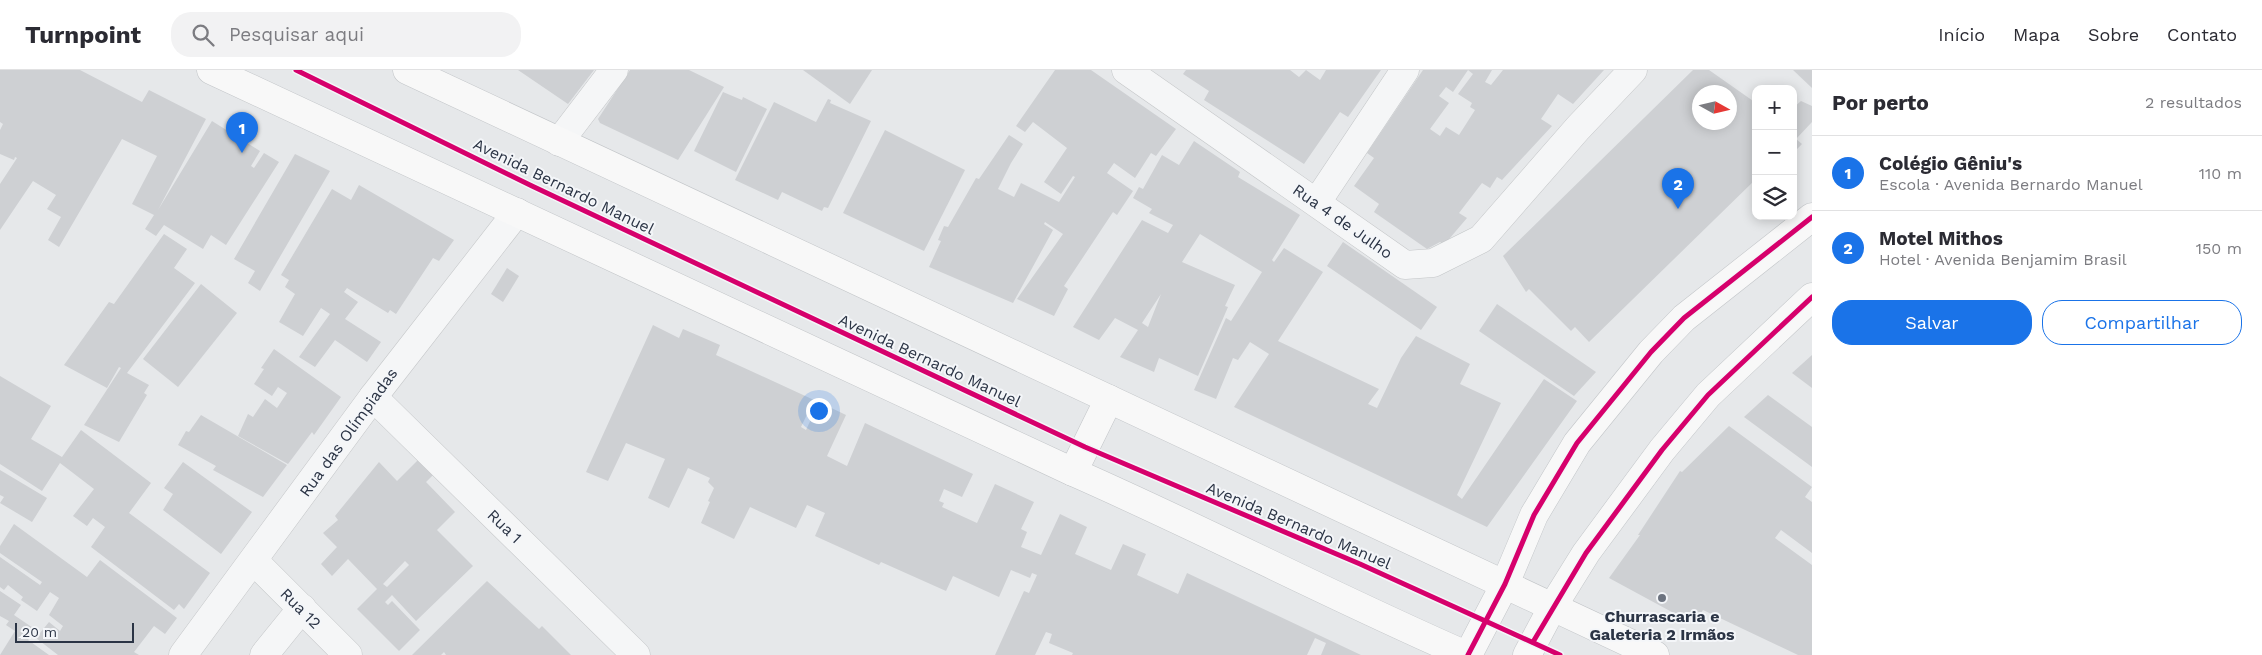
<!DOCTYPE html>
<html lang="pt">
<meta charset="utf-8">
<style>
:root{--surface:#fff;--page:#f2f2f3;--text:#2b2b33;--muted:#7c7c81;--line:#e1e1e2;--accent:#1a73e8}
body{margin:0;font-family:"Work Sans",sans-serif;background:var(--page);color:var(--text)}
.controls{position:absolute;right:15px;top:15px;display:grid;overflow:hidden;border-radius:10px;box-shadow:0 2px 12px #0003}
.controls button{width:45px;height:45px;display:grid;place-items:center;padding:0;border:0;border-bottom:1px solid var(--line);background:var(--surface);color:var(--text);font:25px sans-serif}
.compass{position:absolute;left:1692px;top:15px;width:45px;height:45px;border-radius:50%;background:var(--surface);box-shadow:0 2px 12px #0003;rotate:98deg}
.scale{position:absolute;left:15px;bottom:12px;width:119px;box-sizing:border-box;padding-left:5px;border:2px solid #2b3445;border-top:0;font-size:14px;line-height:18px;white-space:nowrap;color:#2b3445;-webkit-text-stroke:4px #f4f6f9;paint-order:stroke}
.you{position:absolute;left:818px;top:340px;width:18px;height:18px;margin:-12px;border:4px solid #fff;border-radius:50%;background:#1a73e8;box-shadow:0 0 0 8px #1a73e833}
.badge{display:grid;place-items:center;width:32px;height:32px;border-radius:50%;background:var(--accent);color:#fff;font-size:16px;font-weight:700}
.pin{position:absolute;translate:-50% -41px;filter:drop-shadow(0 1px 2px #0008)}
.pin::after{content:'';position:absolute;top:26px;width:18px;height:15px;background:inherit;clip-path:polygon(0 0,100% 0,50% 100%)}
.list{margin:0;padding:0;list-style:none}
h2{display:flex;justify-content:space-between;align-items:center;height:65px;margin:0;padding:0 20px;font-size:21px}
h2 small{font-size:16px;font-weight:400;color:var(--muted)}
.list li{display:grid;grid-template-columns:32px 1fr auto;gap:15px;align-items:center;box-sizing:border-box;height:75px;padding:0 20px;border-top:1px solid var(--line)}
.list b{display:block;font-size:19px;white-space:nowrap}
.list p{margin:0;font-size:16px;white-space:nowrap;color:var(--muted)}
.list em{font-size:16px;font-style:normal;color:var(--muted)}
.actions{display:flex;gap:10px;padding:15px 20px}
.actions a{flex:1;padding:11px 0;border:1px solid var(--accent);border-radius:20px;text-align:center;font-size:18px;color:var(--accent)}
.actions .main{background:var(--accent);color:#fff}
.icon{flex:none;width:28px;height:28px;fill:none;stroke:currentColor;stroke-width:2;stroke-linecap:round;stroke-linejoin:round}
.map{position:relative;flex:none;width:1812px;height:585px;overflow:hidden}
header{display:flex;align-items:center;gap:30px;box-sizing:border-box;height:70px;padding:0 25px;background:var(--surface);border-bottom:1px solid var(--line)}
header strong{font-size:24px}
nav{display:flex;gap:28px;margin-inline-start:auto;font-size:18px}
.search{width:350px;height:45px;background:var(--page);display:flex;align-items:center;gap:12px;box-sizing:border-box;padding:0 18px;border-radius:20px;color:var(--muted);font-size:19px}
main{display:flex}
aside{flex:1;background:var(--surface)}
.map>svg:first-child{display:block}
.building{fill:#ced0d3;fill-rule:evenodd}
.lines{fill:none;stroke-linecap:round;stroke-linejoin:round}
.minor-casing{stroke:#c4c6c8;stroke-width:29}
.major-casing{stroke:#c2c5c8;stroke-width:29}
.minor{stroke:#f5f6f7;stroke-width:28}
.major{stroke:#f8f8f8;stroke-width:28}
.cycleway-casing{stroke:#f4f6f9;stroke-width:8}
.cycleway{stroke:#d6006c;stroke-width:5}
.poi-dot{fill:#6c737f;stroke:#f4f6f9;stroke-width:2}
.labels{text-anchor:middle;stroke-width:4;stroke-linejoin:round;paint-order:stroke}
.street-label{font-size:16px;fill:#2b3445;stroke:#f4f6f9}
.poi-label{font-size:16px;font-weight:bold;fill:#2b3445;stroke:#f4f6f9}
</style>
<header>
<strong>Turnpoint</strong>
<div class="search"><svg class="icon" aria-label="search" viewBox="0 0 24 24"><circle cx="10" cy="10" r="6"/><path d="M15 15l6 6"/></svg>Pesquisar aqui</div>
<nav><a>Início</a><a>Mapa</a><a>Sobre</a><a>Contato</a></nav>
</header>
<main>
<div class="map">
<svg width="1812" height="585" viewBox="0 0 1812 585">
<rect width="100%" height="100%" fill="#e6e8ea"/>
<g class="building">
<path d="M0,0h80l62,32 7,-12 57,29 -48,91 54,-89 48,30 -9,15 3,2 10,-15 15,9 -53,83 -15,-10 -8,14 -39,-24 -8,11 -11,-7 9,-14 -22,-11 25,-48 -35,-17 -63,108 -11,-7 13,-23 -14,-8 9,-14 -23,-14 -33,49v-46l17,-26 -2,-1 -1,3 -14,-6v-24l3,-6 -3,-2z"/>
<path d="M518,0h76l-26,34z"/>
<path d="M630,0h59l35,17 -46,73 -78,-37 -2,-4z"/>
<path d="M803,0h69l-22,34z"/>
<path d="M1055,0h36l85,59 -20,27 -5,-3 -16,25 -21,-15 -7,10 26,18 -16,24 -4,-3 -49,74 4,3 -14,27 -37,-17 46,-65 -18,-12 -1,2 9,6 -40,73 -84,-36 12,-26 -3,-1 6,-14 4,1 28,-49 3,1 30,-44 14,9 -12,19 -13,26 16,8 7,-14 38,19 16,-25 -2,-1 -12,18 -17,-12 23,-34 -34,-26 -8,10 -9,-6z"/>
<path d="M1186,0h104l9,7 7,-7 14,10 6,-10h55l-33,47 -8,-5 -36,52 -100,-64 5,-9 -26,-17z"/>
<path d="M1423,0h45l-15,22 -7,-5 -7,9 10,7 -19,26 10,7 6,-9 13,8 16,-25 -5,-3 2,-4 -14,-9 15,-20 -5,-4h24l-7,12 6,3 12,-15h101l-31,34 -15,-10 -17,25 11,7 -50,54 -5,-3 -7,11 -8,-5 -23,30 8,5 -23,27 -4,-3 -13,7 -53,-37 5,-8 -25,-18 20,-28 -7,-5z"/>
<path d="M1693,0h16l47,33v76l-167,163 -14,-15 -4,4 -42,-42 -3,3 -23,-36zM1700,22h30v30h-30z"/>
<path d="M1793,0h19v18z"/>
<path d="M723,22l19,8 1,-3 24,12 -31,63 -42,-21z"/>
<path d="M828,29l3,1 -1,3 41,18 -43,87 -4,-1 -2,4 -40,-19 -4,8 -43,-20 39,-78 42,20z"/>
<path d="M1801,31l11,5v16l-16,17 6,5 -9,9v-45z"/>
<path d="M885,60l80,40 -41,81 -81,-38z"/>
<path d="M1194,71l46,31 -2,5 62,38 -28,45 2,2 10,-14 39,24 -45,69 101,48 -11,15 9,4 24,-50 15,-22 54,28 -10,20 41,19 -44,92 5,4 82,-120 33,22 -90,126 -253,-120 35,-53 -19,-12 -12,18 -5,-2 -17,41 -22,-9 32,-72 5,3 31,-49 -62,-38 -18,28 53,23 -10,21 3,1 -30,69 -39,-18 -5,14 -34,-15 18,-27 -23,-12 -16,22 -26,-13 69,-107 26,13 5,-8 -24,-12 3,-4 -19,-11 6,-11 4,2 19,-34 17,10zM1161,224l-13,33 -6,-4z"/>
<path d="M295,84l35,17 -70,120 -12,-8 7,-12 -21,-12z"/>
<path d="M359,115l95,55 -15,21 -6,-3 -37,56 -6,-4 -2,3 -41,-25 -3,4 14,10 -13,17 36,23 -14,20 -32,-22 -20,27 -16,-10 31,-43 -9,-6 -18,28 -24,-14 16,-28 -10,-7 4,-7 -8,-5 51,-86 19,11z"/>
<path d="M164,164l23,15 -13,19 21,15 -68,90 22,12 -5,8 3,2 -28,47 -35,-17 37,-57 -2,-1 -12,21 -43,-23 45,-63 5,2z"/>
<path d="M1343,172l94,65 -16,23 -94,-64z"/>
<path d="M507,198l12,8 -16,26 -12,-8z"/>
<path d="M201,214l36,29 -59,74 -35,-28z"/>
<path d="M1497,234l99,68 -22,24 -95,-65z"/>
<path d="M653,255l26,13 4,-9 37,16 -4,10 98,45 -13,27 5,3 13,-28 27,13 -19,41 20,10 18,-43 108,51 -11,23 -18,-8 -5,12 5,2 -2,4 35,16 18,-39 39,18 -13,27 6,3 -6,15 20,8 19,-41 27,13 -12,27 36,16 12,-26 23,10 -9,21 41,19 9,-21 174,82h-40l5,-12 -11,-5 -8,17h-235l1,-2 -24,-10 3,-9 -6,-2 -11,23h-40l29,-64 5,2 8,-18 -5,-2 -2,5 -19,-8 -12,27 -46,-21 -7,15 -65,-29 -2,3 -64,-29 10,-23 -18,-8 -11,23 -46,-21 -16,32 -33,-16 9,-21 -2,-1 6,-13 -6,-6 2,-4 -22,-10 -19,40 -21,-10 17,-39 -39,-16 -18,38 -22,-9z"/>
<path d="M274,279l67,48 -27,38 -2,-3 -24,32 -50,-28 10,-22 5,3 12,-18 12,9 10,-15 -9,-6 -6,9 -18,-12 10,-15 -3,-1z"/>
<path d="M1812,285v33l-20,-15z"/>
<path d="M0,306l51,30 -20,33 31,18 19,-27 70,53 -22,30 81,60 -26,36 -5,-5 -5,6 -83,-63 14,-20 -12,-9 -6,8 -14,-10 21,-27 -34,-26 -18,28 -42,-27z"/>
<path d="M1768,325l44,32v40l-68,-50z"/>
<path d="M201,345l86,50 -24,32 -50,-27 3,-4 -38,-21 8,-14 3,1z"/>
<path d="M1729,356l83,61 -7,10 7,5v51l-31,-23 -6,8 37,27v90h-14l-95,-45 -9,14 -85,-46 31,-43h-2l42,-64 2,1z"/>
<path d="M426,382l15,15 -15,15 29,30 -18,18 36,36 -57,55 -24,-26 -7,7 3,3 4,-4 28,29 -21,21 -42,-42 20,-20 -29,-30 -16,17 -11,-12 16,-17 -14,-14 15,-13 -3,-4 44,-54 18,19zM405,491l4,4 -22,22 -4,-3z"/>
<path d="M183,392l69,50 -31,42 -58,-44 10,-16 -9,-6z"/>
<path d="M0,400l47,28 -15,24 -32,-19 4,-6 -4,-2z"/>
<path d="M14,454l73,53 13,-17 77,58 -12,16 -11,-8 -20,26 5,3h-81l-22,-17 13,-16 11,9 3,-5 -14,-11 10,-17 -9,-6 -13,19 -16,-11 2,-3 -15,-12 -4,5 -4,-3v-30l40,28 2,-3 -42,-29v-7z"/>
<path d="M487,511l52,48 3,-3 29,29h-125l-2,-3 -3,3h-29z"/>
<path d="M0,521l21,14 -7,10 22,15 -8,10 21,15h-49l15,-24 -9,-6 3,-4 -9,-5z"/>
</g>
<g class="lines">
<defs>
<g id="minor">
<path d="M1126,0l279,195 28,-2 48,-24 97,-111 55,-58"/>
<path d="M559,72l55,-72"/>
<path d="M1317,132l88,-132"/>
<path d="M373,327l263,258"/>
<path d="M254,491l94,94"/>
<path d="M183,585l190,-258 144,-185"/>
<path d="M264,585l38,-47"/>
</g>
<g id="major">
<path d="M211,0l862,402c132,58 260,125 393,183"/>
<path d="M407,0l1248,585"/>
<path d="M1073,402l36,-73"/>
<path d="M1468,585l37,-71 29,-69 43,-72 74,-91 33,-34 128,-101"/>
<path d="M1527,585l26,-49 33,-53 76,-103 46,-55 104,-98"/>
</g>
</defs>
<use href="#minor" class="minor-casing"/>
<use href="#major" class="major-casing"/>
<use href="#minor" class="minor"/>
<use href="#major" class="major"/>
<defs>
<g id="cycleway">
<path d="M296,0l236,116 553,261 275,117 200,91"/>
<path d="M1533,572l53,-89 76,-103 46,-55 104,-98"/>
<path d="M1468,585l37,-71 29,-69 43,-72 74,-91 33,-34 128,-101"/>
</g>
</defs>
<use href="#cycleway" class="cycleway-casing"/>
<use href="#cycleway" class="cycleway"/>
</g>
<circle class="poi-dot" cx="1662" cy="528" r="5"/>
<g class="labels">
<g class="street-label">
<text transform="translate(564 116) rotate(26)" y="6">Avenida Bernardo Manuel</text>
<text transform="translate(1343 151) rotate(35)" y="6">Rua 4 de Julho</text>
<text transform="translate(930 290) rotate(25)" y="6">Avenida Bernardo Manuel</text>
<text transform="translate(348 362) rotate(-54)" y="6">Rua das Olímpiadas</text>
<text transform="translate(1299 455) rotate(23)" y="6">Avenida Bernardo Manuel</text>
<text transform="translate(505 456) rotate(44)" y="6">Rua 1</text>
<text transform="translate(301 538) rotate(45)" y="6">Rua 12</text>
</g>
<g class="poi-label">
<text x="1662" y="552">Churrascaria e<tspan x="1662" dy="18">Galeteria 2 Irmãos</tspan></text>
</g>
</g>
</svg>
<div class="controls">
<button>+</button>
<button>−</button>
<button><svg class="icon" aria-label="layers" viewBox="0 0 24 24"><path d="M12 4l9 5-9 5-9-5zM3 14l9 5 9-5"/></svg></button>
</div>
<svg class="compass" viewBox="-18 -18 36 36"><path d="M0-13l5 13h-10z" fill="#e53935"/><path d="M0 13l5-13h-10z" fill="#7c7c81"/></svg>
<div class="scale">20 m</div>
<div class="you"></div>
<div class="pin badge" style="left:242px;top:83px">1</div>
<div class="pin badge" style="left:1678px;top:139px">2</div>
</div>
<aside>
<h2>Por perto<small>2 resultados</small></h2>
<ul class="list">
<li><span class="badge">1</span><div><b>Colégio Gêniu's</b><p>Escola · Avenida Bernardo Manuel</p></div><em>110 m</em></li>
<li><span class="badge">2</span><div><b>Motel Mithos</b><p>Hotel · Avenida Benjamim Brasil</p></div><em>150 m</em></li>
</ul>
<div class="actions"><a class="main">Salvar</a><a>Compartilhar</a></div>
</aside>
</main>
